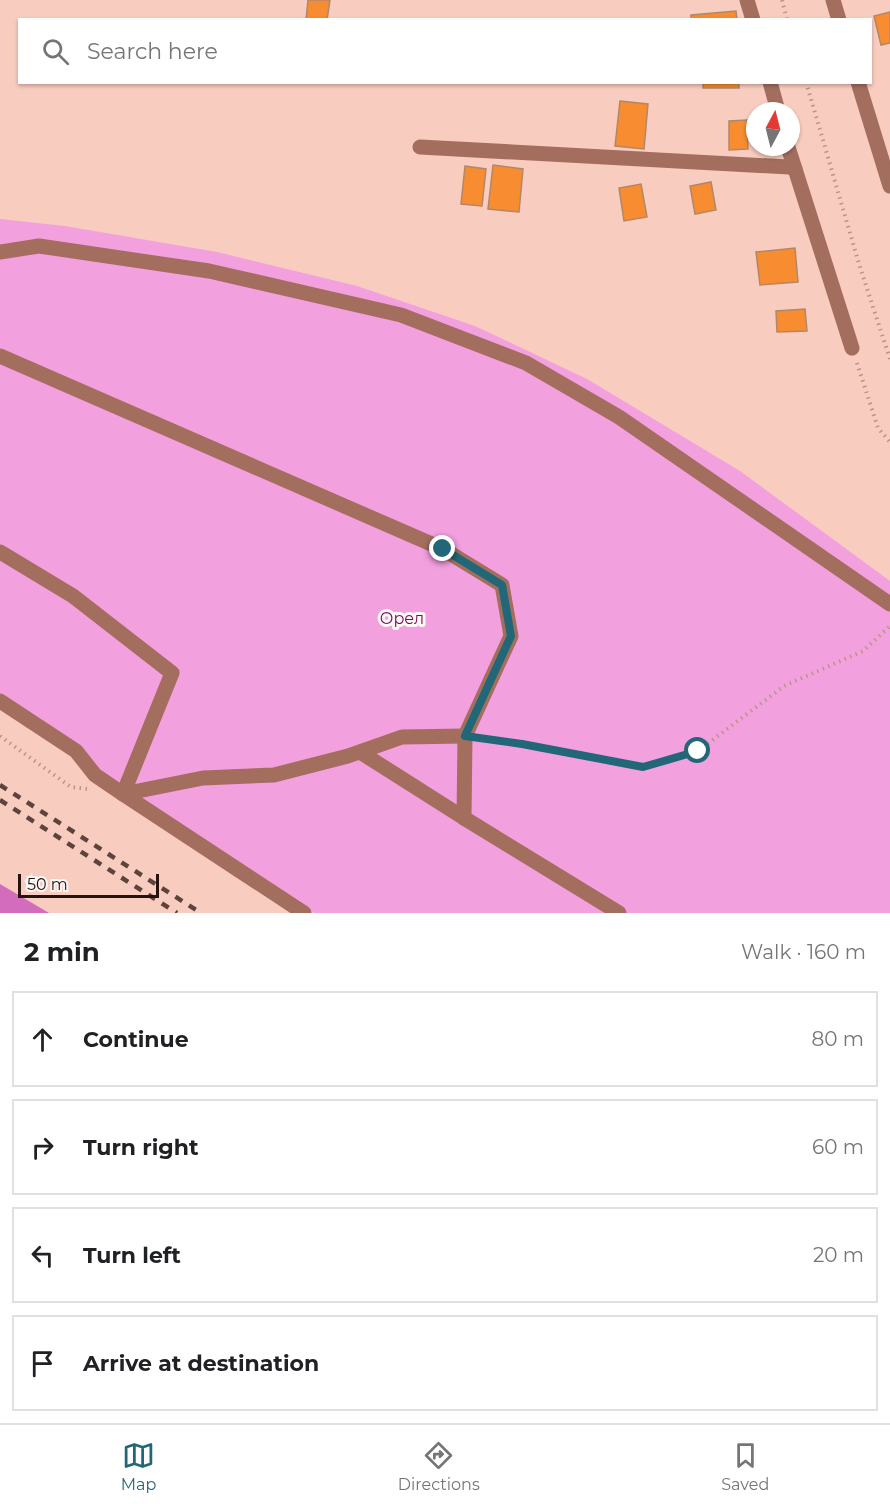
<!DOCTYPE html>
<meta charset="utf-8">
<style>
:root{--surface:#fff;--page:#f2f2f2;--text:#202124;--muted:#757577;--line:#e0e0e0;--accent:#216777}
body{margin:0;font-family:Montserrat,sans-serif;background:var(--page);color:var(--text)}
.compass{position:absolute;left:746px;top:102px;width:54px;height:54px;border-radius:50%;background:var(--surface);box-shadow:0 2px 4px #0004;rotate:7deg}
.scale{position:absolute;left:18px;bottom:15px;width:141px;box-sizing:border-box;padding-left:6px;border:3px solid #27130e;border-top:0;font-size:16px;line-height:21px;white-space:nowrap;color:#27130e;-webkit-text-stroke:4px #fdf7f6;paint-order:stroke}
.stop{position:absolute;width:18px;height:18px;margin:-14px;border:4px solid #216777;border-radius:50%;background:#fff}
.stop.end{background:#216777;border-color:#fff;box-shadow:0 2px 6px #0008}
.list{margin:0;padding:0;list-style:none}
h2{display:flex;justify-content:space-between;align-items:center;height:78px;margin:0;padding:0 24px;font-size:26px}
h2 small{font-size:20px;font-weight:400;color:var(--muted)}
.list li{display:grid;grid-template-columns:39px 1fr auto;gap:18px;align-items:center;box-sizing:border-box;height:96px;margin:0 12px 12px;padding:0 12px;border:2px solid var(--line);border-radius:0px}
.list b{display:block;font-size:22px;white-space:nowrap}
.list em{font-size:20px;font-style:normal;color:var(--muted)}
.icon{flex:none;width:33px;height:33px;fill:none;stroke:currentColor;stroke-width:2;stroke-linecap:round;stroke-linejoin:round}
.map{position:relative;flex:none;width:890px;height:913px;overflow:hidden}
.search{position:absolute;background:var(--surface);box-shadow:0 2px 4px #0004;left:18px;right:18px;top:18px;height:66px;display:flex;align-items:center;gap:15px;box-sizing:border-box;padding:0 21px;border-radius:0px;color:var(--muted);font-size:22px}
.sheet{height:510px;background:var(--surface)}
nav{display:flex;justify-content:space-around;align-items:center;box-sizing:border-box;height:84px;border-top:2px solid var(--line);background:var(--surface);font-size:16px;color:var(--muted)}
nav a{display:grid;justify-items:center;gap:3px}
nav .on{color:var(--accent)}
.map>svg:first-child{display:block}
.green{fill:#f3a0df}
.forest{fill:#d46cbd}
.building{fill:#f78c30;stroke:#b28769;stroke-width:1.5}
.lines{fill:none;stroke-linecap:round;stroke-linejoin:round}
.path{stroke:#ba948a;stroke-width:4;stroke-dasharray:1.5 4.5;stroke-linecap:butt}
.minor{stroke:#a46e5f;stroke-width:15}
.rail{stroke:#5e433c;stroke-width:4.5;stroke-dasharray:8 8;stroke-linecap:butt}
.route{stroke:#216777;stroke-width:8}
.labels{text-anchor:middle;stroke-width:6;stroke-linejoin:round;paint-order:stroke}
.park-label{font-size:16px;fill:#6e0d5f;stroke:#fdf7f6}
</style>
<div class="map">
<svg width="890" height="913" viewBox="0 0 890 913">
<rect width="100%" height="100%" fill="#f9ccc0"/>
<path class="green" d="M0,219l65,7 152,26 140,34 118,40 112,53 153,92 150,110v332h-576l-314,-207z"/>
<path class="forest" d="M0,884l49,29h-49z"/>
<g class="building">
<path d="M308,0h22l-3,20h-21z"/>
<path d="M736,11l1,9h-46v-5z"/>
<path d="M890,12v31l-9,2 -7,-29z"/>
<rect x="703" y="82" width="36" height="6"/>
<path d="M620,101l28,3 -4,45 -29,-3z"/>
<path d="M747,120l1,29 -19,1v-29z"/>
<path d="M493,165l30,4 -4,43 -31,-3z"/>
<path d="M465,166l21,3 -4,37 -21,-2z"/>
<path d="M711,182l5,28 -21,4 -5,-28z"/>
<path d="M641,184l6,33 -23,4 -5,-33z"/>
<path d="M795,248l3,34 -38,3 -4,-33z"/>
<path d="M805,309l2,22 -30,1 -1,-21z"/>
</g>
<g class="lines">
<g class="path">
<path d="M782,0l5,20"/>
<path d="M806,82l53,182 31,95"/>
<path d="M857,363l21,65 12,14"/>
<path d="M0,736l71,51 16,2"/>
<path d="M481,738l41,5 121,24 55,-16 86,-65 79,-35 27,-25"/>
</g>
<g class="minor">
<path d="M747,0l6,20"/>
<path d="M833,0l6,20"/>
<path d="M770,82l8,29"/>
<path d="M858,82l32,104"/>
<path d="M420,147l369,20 6,2"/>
<path d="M788,147l64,201"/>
<path d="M0,252l39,-6 170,25 192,44 125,48 93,54 271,187"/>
<path d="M0,356l443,193 59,36 9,51 -46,100 -1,82 155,95"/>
<path d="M0,552l73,44 99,77 -49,121 181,119"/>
<path d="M0,701l76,50 19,24 28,19 80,-16 71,-3 74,-19 54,-19 63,-1"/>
<path d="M360,752l104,66"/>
</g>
<g class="rail">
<path d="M0,785l201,128"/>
<path d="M0,800l177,113"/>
</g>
</g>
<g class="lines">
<path class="route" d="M443,549l59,36 9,51 -46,100 57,8 121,23 55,-16"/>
</g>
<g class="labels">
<g class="park-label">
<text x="402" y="624">Орел</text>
</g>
</g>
</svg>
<svg class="compass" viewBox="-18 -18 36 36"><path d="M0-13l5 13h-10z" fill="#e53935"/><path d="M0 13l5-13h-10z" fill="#757577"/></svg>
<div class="scale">50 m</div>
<div class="stop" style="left:698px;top:751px"></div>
<div class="stop end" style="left:443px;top:549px"></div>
<div class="search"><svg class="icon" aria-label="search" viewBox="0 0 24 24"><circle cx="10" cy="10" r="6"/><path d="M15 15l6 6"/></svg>Search here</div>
</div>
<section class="sheet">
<h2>2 min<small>Walk · 160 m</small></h2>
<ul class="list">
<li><svg class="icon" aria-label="ahead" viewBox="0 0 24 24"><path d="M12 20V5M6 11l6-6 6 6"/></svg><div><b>Continue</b></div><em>80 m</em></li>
<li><svg class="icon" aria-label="right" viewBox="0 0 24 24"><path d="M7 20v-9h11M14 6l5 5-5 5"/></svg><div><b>Turn right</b></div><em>60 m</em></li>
<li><svg class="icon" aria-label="left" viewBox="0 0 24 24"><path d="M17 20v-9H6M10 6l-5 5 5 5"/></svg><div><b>Turn left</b></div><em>20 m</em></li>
<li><svg class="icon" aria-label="arrive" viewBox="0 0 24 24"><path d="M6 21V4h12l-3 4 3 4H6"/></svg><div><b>Arrive at destination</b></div></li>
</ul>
</section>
<nav>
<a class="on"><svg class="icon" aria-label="map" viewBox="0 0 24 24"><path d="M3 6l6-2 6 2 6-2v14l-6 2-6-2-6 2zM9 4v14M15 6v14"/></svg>Map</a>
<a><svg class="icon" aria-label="directions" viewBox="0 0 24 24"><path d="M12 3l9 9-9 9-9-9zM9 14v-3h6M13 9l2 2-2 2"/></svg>Directions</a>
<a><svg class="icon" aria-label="saved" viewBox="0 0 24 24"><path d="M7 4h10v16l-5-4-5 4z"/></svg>Saved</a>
</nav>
